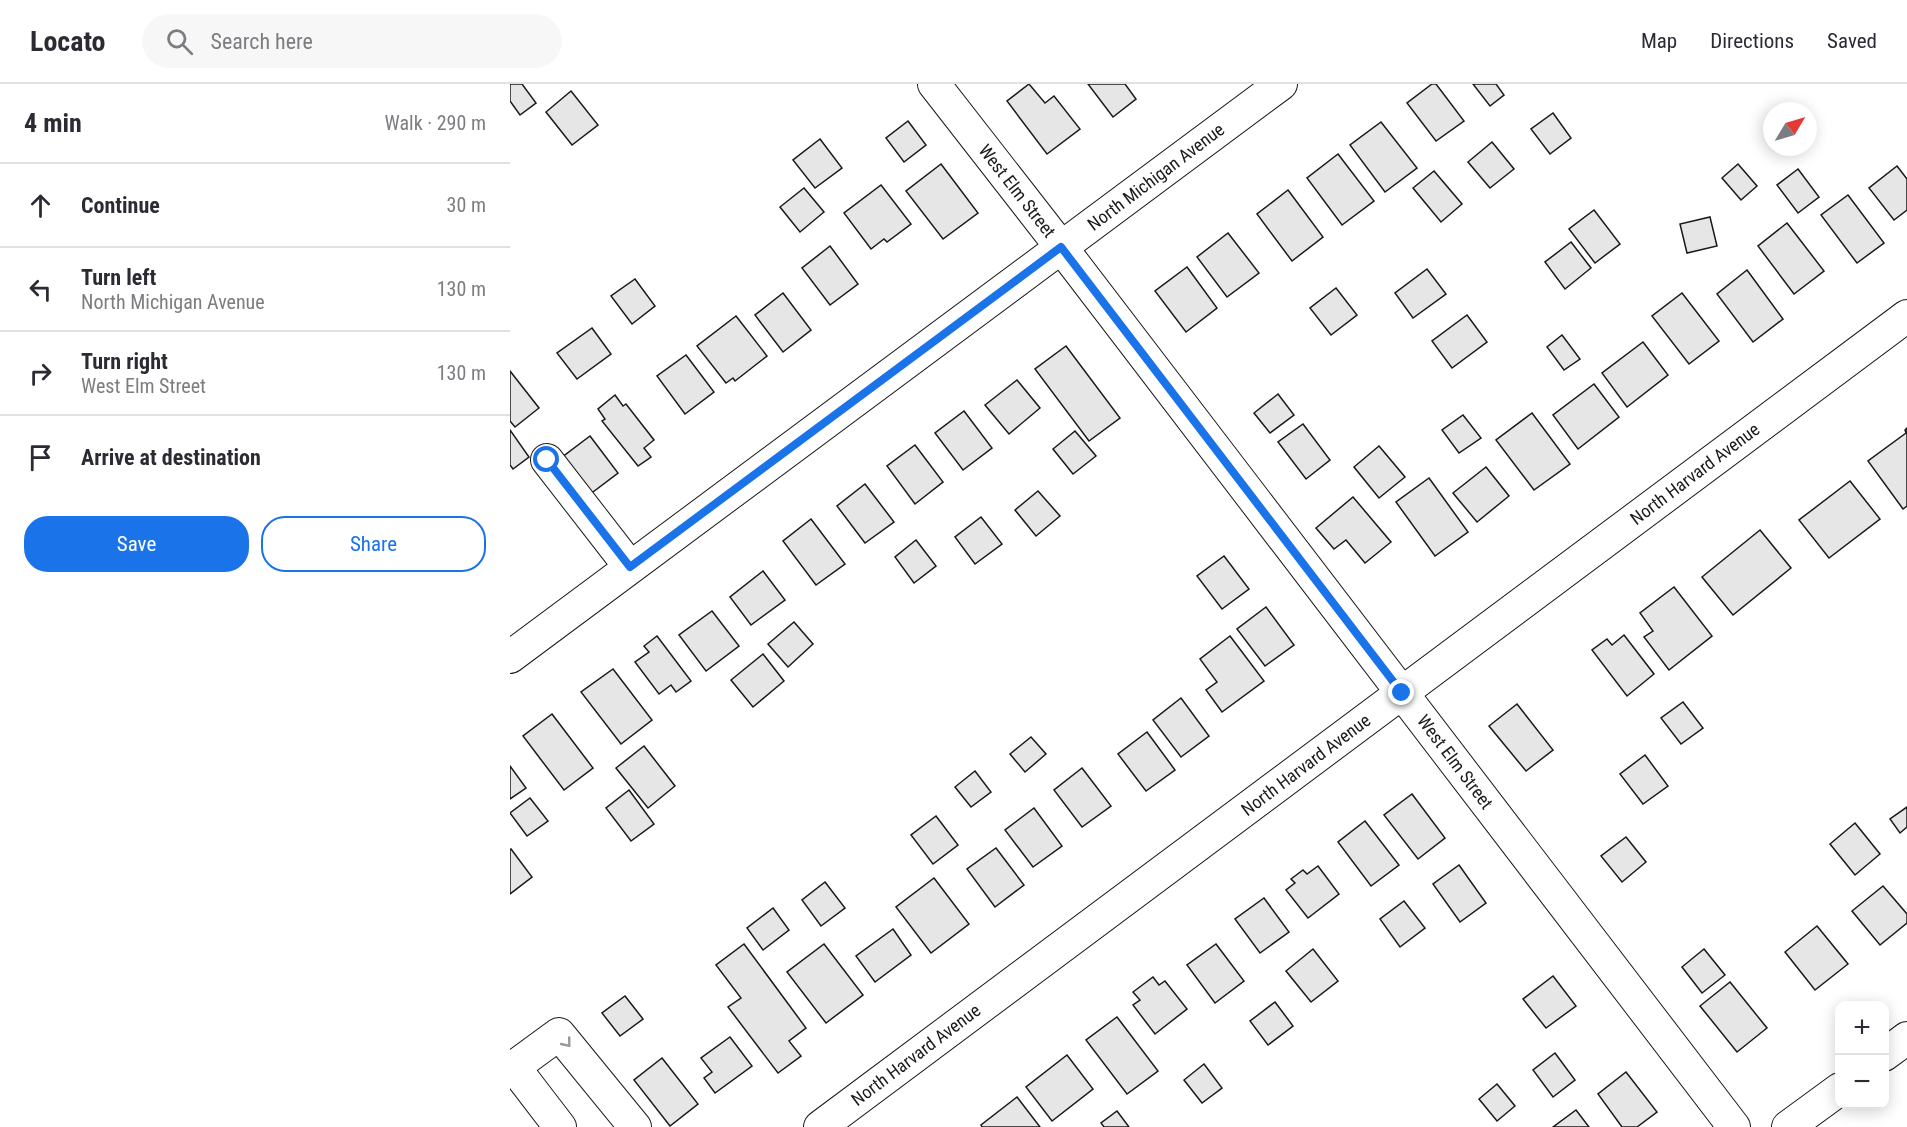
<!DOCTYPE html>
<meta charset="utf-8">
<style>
:root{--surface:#fff;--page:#f7f7f7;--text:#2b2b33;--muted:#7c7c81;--line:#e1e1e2;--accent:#1a73e8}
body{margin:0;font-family:"Roboto Condensed",sans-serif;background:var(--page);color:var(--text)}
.controls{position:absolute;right:18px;bottom:18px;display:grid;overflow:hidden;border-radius:12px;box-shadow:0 3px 15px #0003}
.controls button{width:54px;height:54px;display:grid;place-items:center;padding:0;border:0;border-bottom:2px solid var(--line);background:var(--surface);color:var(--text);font:30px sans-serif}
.compass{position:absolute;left:1253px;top:18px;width:54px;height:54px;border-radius:50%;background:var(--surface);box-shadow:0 3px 15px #0003;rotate:52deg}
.stop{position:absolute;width:18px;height:18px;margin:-14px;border:4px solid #1a73e8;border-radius:50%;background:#fff}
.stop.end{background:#1a73e8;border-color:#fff;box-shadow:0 2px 6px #0008}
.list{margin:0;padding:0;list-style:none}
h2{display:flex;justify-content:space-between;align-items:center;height:78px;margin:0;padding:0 24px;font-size:26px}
h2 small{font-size:20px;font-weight:400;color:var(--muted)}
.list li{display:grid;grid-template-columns:39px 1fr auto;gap:18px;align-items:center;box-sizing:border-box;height:84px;padding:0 24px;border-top:2px solid var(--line)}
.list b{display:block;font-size:22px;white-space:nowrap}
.list p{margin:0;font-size:20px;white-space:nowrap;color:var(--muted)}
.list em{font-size:20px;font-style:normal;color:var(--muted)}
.actions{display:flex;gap:12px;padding:18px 24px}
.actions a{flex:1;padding:14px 0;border:2px solid var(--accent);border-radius:24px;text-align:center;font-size:21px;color:var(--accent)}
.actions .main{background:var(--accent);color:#fff}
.icon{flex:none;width:33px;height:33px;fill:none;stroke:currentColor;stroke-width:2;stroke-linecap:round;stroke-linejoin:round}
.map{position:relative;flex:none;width:1397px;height:1043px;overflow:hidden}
header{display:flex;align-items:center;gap:36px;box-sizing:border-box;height:84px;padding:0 30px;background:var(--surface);border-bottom:2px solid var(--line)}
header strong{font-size:28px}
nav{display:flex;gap:33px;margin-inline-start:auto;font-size:21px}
.search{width:420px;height:54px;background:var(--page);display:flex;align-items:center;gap:15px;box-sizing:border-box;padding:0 21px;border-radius:33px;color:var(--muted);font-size:22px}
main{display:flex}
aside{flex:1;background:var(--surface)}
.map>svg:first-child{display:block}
.building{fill:#e6e6e6;stroke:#1a1a1a;stroke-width:1.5}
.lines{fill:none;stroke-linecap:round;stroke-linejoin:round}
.minor-casing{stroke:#1a1a1a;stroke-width:34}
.minor{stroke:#fff;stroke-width:32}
.oneway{stroke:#989898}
.route{stroke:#1a73e8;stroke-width:8}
.labels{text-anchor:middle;stroke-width:4.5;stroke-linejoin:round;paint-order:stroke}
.street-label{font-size:18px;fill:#1a1a1a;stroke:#fff}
</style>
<header>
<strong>Locato</strong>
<div class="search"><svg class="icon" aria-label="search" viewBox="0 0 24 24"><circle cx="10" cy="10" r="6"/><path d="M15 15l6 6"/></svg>Search here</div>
<nav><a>Map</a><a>Directions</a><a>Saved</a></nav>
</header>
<main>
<aside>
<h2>4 min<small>Walk · 290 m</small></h2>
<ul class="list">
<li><svg class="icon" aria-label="ahead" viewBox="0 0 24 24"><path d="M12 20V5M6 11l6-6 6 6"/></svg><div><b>Continue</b></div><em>30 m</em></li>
<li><svg class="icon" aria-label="left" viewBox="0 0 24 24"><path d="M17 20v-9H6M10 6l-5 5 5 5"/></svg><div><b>Turn left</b><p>North Michigan Avenue</p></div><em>130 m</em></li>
<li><svg class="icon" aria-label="right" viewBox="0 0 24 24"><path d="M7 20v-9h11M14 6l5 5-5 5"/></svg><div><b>Turn right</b><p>West Elm Street</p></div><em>130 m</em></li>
<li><svg class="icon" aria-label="arrive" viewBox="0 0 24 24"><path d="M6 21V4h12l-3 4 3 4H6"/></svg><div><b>Arrive at destination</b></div></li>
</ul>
<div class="actions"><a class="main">Save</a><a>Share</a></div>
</aside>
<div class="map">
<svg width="1397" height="1043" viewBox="0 0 1397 1043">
<rect width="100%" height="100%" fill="#fff"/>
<g class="building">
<path d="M0,0h12l14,19 -16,12 -10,-14z"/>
<path d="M519,0l16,19 9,-7 26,33 -33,25 -40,-53z"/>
<path d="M578,0h37l11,15 -23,18z"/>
<path d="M922,0h4l28,37 -28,20 -29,-38z"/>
<path d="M963,0h23l8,11 -14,11z"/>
<path d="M61,7l27,34 -26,20 -26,-33z"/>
<path d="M1043,29l18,25 -21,16 -19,-25z"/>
<path d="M398,37l18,24 -22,17 -18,-24z"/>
<path d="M871,38l36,46 -32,24 -35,-47z"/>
<path d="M310,55l22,29 -27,20 -22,-28z"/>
<path d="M982,58l22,27 -24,19 -22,-26z"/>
<path d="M828,70l36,47 -32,24 -35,-47z"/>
<path d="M431,80l37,49 -35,26 -37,-48z"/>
<path d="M1228,80l19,22 -16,14 -19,-22z"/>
<path d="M1387,82l10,13v31l-13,10 -25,-32z"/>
<path d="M1288,85l21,28 -21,16 -21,-28z"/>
<path d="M924,87l28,33 -21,18 -28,-34z"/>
<path d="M371,101l30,39 -24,18 -3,-3 -13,10 -27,-36z"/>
<path d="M294,104l20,24 -24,20 -20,-25z"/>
<path d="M778,106l35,47 -31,24 -35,-47z"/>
<path d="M1338,111l36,48 -27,20 -36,-48z"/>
<path d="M1084,126l26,34 -25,19 -26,-34z"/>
<path d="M1200,133l7,29 -30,7 -7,-29z"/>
<path d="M1277,139l37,48 -30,23 -36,-48z"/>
<path d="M718,149l31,40 -32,24 -30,-40z"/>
<path d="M1061,158l20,26 -26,21 -20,-27z"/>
<path d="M320,162l28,38 -28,21 -28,-37z"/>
<path d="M677,183l30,41 -31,24 -31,-41z"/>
<path d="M917,185l19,25 -33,24 -18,-25z"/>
<path d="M1237,186l36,49 -30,23 -36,-48z"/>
<path d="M125,195l20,27 -23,18 -21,-28z"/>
<path d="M826,204l21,27 -26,20 -21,-27z"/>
<path d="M273,209l28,37 -28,22 -28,-37z"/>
<path d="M1172,209l37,48 -30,23 -37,-48z"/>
<path d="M957,231l20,27 -35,26 -20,-27z"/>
<path d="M226,232l31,40 -32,25 -2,-3 -7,5 -29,-37z"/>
<path d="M82,244l19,26 -34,25 -20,-26z"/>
<path d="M1052,251l18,24 -16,11 -17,-23z"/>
<path d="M1133,258l25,33 -41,32 -25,-34z"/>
<path d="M556,262l54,72 -31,23 -54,-72z"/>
<path d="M176,271l28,37 -29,22 -28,-38z"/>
<path d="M0,287l29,37 -24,19 -5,-6z"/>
<path d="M507,296l23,28 -31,26 -24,-29z"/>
<path d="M1084,300l25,33 -41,32 -25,-34z"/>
<path d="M768,310l16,21 -24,18 -16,-20z"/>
<path d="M105,311l8,11 3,-2 28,36 -10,8 7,9 -13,9 -36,-45 3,-2 -7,-10z"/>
<path d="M454,327l28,37 -29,22 -28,-37z"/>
<path d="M1022,329l38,51 -36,26 -38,-50z"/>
<path d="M953,331l18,23 -22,15 -17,-23z"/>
<path d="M793,340l27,36 -24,19 -28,-37z"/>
<path d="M1397,344v78l-4,3 -35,-48 38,-28 -1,-3z"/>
<path d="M0,346l19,27 -16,12 -3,-4z"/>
<path d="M565,347l21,25 -23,18 -20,-25z"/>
<path d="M80,352l28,37 -29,22 -28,-37z"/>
<path d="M405,361l28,37 -28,22 -28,-38z"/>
<path d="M869,362l26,31 -26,21 -25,-31z"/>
<path d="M976,383l23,29 -32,26 -24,-29z"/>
<path d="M919,394l39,54 -33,24 -39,-54z"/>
<path d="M1340,397l30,38 -51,39 -30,-38z"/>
<path d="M355,400l29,38 -29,21 -28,-37z"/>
<path d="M528,407l22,25 -24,20 -21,-26z"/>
<path d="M843,413l38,45 -26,21 -19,-23 -12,9 -18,-21z"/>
<path d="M471,433l21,27 -27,20 -20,-27z"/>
<path d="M301,435l34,45 -29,21 -33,-44z"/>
<path d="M1250,446l31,38 -58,47 -31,-38z"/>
<path d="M406,456l20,26 -22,17 -19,-26z"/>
<path d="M714,472l25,33 -27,20 -25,-33z"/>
<path d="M253,487l22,29 -34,25 -21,-28z"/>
<path d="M1164,503l38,49 -43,34 -25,-33 9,-6 -13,-18z"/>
<path d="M756,523l28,38 -29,21 -28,-37z"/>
<path d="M202,527l27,35 -33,25 -27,-36z"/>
<path d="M284,538l19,22 -25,23 -20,-23z"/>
<path d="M1114,551l30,39 -27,22 -35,-46 15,-11 5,6z"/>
<path d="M147,552l34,45 -15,11 -5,-7 -12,9 -24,-32 14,-10 -5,-6z"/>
<path d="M720,552l34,45 -42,31 -16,-22 11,-8 -17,-23z"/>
<path d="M253,570l21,27 -31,26 -22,-27z"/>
<path d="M103,585l39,51 -31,24 -40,-52z"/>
<path d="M671,614l28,38 -28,21 -28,-37z"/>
<path d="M1173,618l20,26 -22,16 -20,-26z"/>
<path d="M1007,620l36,46 -27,21 -37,-45z"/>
<path d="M42,630l41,54 -29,22 -41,-54z"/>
<path d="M637,648l28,38 -29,21 -28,-37z"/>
<path d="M521,653l15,17 -21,18 -15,-18z"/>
<path d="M134,662l31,40 -27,22 -32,-40z"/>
<path d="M1135,671l23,31 -25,18 -23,-30z"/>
<path d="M0,682l16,22 -16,11z"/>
<path d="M572,684l29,38 -29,21 -28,-37z"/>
<path d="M465,687l16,21 -20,15 -16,-20z"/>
<path d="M119,706l25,34 -23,17 -25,-33z"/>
<path d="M902,710l33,44 -27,21 -34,-44z"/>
<path d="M20,714l18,23 -21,15 -17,-23z"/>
<path d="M1397,723v20l-7,6 -10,-14z"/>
<path d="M524,724l28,38 -29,21 -28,-37z"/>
<path d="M426,732l22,29 -25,19 -22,-29z"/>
<path d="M855,737l34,44 -28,21 -33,-44z"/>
<path d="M1345,739l25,31 -25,21 -25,-31z"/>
<path d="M1116,753l20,25 -24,20 -21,-26z"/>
<path d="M486,764l28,37 -29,22 -28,-38z"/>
<path d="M1,765l21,28 -22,17v-44z"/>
<path d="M949,781l27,38 -26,19 -27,-38z"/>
<path d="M808,782l21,28 -31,24 -22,-28 9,-7 -4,-4 12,-9 4,4z"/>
<path d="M424,794l35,46 -38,29 -35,-46z"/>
<path d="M315,798l20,26 -24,18 -19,-26z"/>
<path d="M1373,802l24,28v9l-27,22 -28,-34z"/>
<path d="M754,814l25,34 -29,21 -25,-34z"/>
<path d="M894,817l21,27 -25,19 -20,-28z"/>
<path d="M263,824l16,22 -26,20 -16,-22z"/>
<path d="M1307,842l31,38 -33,26 -30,-38z"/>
<path d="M383,845l18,26 -36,27 -19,-26z"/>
<path d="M234,860l62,84 -17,13 12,15 -23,17 -50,-66 13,-9 -25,-33z"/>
<path d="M314,860l39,51 -37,28 -39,-51z"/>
<path d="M706,860l28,37 -29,22 -28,-38z"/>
<path d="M803,865l25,32 -27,21 -25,-31z"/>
<path d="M1194,865l21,26 -23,18 -20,-26z"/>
<path d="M1043,892l23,30 -30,22 -23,-29z"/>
<path d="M643,893l6,8 6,-4 22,28 -32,25 -22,-29 7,-5 -7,-8z"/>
<path d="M1220,898l37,46 -30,24 -37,-46z"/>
<path d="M115,912l18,23 -23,17 -18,-23z"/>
<path d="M765,918l18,24 -25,19 -18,-24z"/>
<path d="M607,933l41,54 -31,23 -41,-54z"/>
<path d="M220,953l22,29 -37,27 -11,-15 8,-6 -11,-14z"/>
<path d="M1045,969l20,27 -22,17 -20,-27z"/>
<path d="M557,971l26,34 -41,32 -26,-34z"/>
<path d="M152,974l36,46 -28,22 -36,-46z"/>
<path d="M694,980l18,24 -20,15 -18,-23z"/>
<path d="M1116,988l31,40 -20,15h-15l-24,-33z"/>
<path d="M987,1000l18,22 -18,15 -18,-22z"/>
<path d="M507,1013l23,30h-58l-1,-2z"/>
<path d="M1066,1026l13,17h-36z"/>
<path d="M607,1027l12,16h-25l-3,-4z"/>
</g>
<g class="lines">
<defs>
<g id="minor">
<path d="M424,0l127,163 673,880"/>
<path d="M37,376l83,107"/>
<path d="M0,573l771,-573"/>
<path d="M1374,971l23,-17"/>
<path d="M50,1043l-46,-60 45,-33 76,93"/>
<path d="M310,1043l1087,-811"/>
<path d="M1278,1043l52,-38"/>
</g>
</defs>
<use href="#minor" class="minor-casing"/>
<use href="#minor" class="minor"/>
</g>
<defs><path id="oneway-chevron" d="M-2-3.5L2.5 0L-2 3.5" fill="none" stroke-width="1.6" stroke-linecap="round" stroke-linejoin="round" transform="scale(1.5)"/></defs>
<use class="oneway" href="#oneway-chevron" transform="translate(57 959) rotate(51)"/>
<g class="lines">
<path class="route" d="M37,376l83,107 431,-320 341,446"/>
</g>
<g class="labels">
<g class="street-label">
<text transform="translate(646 93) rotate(-37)" y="6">North Michigan Avenue</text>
<text transform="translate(507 107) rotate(52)" y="6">West Elm Street</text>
<text transform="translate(1185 390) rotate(-37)" y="6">North Harvard Avenue</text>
<text transform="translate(945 678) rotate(53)" y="6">West Elm Street</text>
<text transform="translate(796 681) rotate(-37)" y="6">North Harvard Avenue</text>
<text transform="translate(406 971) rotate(-37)" y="6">North Harvard Avenue</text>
</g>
</g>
</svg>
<div class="controls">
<button>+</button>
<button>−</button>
</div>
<svg class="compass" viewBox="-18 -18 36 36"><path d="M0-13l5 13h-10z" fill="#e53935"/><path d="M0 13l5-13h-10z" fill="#7c7c81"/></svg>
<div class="stop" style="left:37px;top:376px"></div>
<div class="stop end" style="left:892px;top:609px"></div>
</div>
</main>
